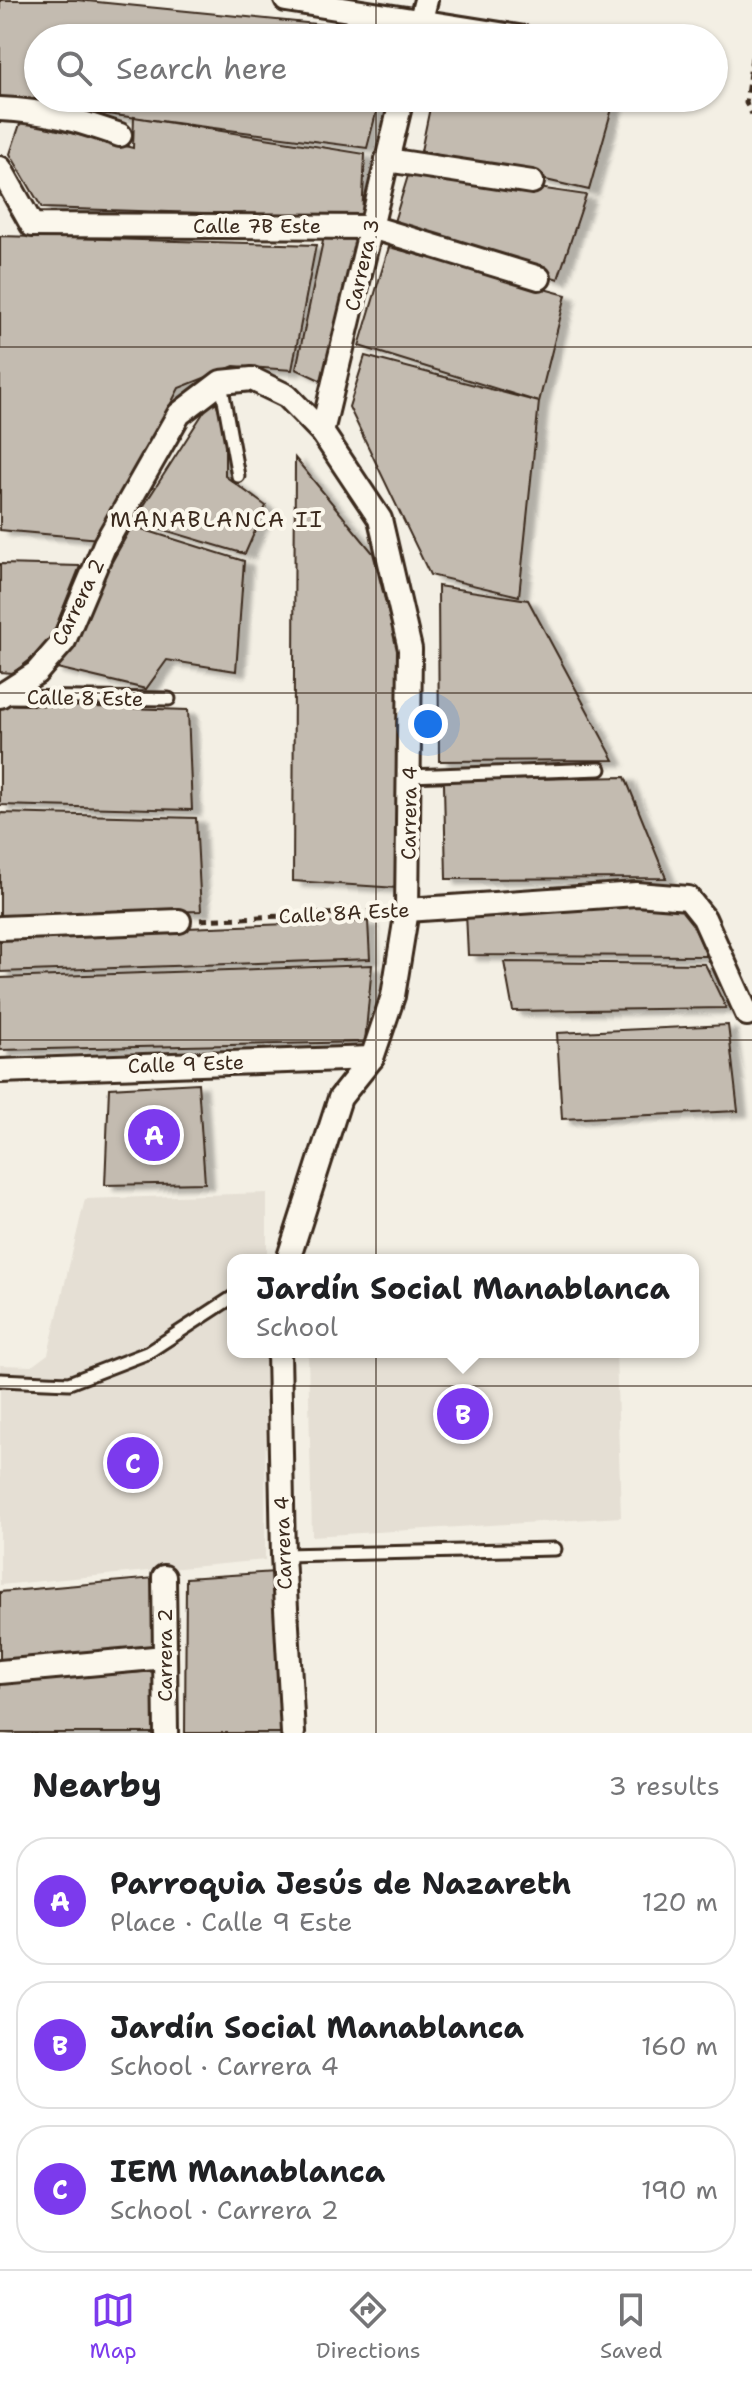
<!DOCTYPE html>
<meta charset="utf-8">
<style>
:root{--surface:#fff;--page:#f2f2f2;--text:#202124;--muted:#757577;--line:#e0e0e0;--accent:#7c3aed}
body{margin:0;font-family:"Shantell Sans",sans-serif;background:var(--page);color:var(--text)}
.you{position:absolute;left:428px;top:724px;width:28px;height:28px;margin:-20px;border:6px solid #fff;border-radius:50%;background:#1a73e8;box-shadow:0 0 0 12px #1a73e833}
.badge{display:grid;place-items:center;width:52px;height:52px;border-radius:50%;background:var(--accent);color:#fff;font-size:26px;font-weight:700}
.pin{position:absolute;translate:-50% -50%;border:4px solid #fff;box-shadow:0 2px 8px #0006}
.popup{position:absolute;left:227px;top:1254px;width:472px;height:104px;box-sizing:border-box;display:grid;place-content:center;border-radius:16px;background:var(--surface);filter:drop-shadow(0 2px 6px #0005);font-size:26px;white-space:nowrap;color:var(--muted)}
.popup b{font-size:30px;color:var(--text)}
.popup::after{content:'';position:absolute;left:50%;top:100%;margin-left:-16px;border:16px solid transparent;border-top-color:var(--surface)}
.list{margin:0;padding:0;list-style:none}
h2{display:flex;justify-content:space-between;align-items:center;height:104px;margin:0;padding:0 32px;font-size:34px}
h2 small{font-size:26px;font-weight:400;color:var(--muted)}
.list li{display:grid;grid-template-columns:52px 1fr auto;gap:24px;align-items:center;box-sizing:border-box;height:128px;margin:0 16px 16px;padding:0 16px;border:2px solid var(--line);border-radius:32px}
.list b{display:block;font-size:30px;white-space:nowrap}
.list p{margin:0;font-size:26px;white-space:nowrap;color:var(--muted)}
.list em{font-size:26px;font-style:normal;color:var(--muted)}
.icon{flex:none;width:44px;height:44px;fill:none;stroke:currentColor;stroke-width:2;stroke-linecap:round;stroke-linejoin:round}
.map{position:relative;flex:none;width:752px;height:1733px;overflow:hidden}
.search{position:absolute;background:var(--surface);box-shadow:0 2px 6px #0004;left:24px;right:24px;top:24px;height:88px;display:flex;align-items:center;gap:20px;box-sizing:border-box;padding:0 28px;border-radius:44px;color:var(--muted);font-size:30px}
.sheet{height:536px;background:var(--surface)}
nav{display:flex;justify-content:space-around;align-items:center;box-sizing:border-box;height:112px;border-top:2px solid var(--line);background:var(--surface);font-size:22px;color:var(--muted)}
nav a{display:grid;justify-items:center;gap:4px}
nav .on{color:var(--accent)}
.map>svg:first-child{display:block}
.built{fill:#e5dfd4}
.building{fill:#c3bbb0;stroke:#3b2a1e;stroke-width:2;filter:url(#shadow)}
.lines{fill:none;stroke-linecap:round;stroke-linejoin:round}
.service-casing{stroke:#3b2a1e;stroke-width:17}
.minor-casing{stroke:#3b2a1e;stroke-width:28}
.path{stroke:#3b2a1e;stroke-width:5;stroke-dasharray:8 6;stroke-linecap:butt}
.service{stroke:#fbf7ec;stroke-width:11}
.minor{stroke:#fbf7ec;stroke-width:22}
.grid{fill:none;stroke:#3b2a1e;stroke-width:2;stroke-opacity:0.55}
.labels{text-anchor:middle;stroke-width:8;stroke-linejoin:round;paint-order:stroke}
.street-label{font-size:20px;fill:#3b2a1e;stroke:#fbf7ec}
.neighbourhood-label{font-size:22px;letter-spacing:2px;fill:#3b2a1e;stroke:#fbf7ec}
</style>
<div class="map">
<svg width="752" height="1733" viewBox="0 0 752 1733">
<defs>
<filter id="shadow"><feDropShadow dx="9" dy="5" stdDeviation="2" flood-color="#0004"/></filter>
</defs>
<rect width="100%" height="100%" fill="#f3efe4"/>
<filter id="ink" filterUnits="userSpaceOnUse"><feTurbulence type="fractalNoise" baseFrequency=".0125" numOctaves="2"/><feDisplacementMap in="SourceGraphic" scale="16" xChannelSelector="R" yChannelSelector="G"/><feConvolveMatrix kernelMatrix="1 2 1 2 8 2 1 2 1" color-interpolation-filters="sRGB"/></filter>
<g filter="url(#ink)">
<g class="built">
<path d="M267,1193v67h-34v92h33l-1,208 -265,25v-220l32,1 16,-12 37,-155z"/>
<path d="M308,1352h308l5,165 -309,19z"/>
</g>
<g class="building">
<path d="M0,0h77l320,32 -2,6h-357v60h342l-13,50 -367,-48z"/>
<path d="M432,98h183l-26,92 -168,-39z"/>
<path d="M134,117l231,37 -3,64 -320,-10 -32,-54 11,-33 112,27z"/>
<path d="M410,169l176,26 -28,84 -165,-54z"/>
<path d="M0,236l316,9 -24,125 -58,-4 -55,22 -79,151 -100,-9z"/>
<path d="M324,236l34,3 -36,142 -26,-12z"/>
<path d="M389,247l177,48 -27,107 -180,-56z"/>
<path d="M365,356l174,46 -20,194 -89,-21 -81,-168z"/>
<path d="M214,396l11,33v47l41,30 -21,48 -111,-33z"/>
<path d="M295,458l78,95 28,109 -4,226 -104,-7z"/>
<path d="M132,526l112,35 -8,110 -69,-11 -21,29 -93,-22z"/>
<path d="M0,564l80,2 -32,80 -35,27 -13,-1z"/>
<path d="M438,586l90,14 86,160 -175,1z"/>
<path d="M0,704l188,6 4,100 -192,-5z"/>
<path d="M625,777l41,101 -220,1 -2,-95 -5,-3z"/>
<path d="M0,813l196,5 5,93 -201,5z"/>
<path d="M684,904l23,52 -239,-1 -2,-42z"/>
<path d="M368,921l2,38 -370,13v-37z"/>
<path d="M504,962l201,2 21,44 -213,3z"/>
<path d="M372,965l-7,77 -365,8v-72z"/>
<path d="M728,1025l10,86 -176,8 -5,-86z"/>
<path d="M198,1083l7,100 -100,2 4,-97z"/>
<path d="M275,1572l8,161h-98l1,-155z"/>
<path d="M154,1578l-1,71 -153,13v-70z"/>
<path d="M154,1671l-1,62h-153v-50z"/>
</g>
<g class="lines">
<defs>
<g id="service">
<path d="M221,383l17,93"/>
<path d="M6,697l163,2"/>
<path d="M409,776l191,-7"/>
<path d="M0,1380l69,3 78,-30 86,-56"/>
<path d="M283,1555l272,-6"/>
</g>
<g id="minor">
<path d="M286,0l239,38"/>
<path d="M416,38l10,-38"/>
<path d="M0,109c46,2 77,11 120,26"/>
<path d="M387,160l145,22"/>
<path d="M0,168l32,57 339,2 168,51"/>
<path d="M322,432l80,-334"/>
<path d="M0,696l36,-23 28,-32 41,-97 74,-130 42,-32 31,-3 35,17 35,36 58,87 30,130 -3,261 -14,86 -21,62 -32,40 -52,162"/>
<path d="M407,910l229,-16 52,4 16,20 43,96"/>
<path d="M0,928l179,-7"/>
<path d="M0,1071l372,-13"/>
<path d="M279,1352l4,203 10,178"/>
<path d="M164,1577l2,156"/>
<path d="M0,1672l165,-15"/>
</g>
</defs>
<use href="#service" class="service-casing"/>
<use href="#minor" class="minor-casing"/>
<g class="path">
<path d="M752,57l-6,46 6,11"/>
<path d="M200,920l182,-9"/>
</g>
<use href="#service" class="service"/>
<use href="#minor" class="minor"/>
</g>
</g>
<path class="grid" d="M376,0v38M376,98v1635M0,347h752M0,693h752M0,1040h752M0,1386h752"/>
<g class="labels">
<g class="street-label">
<text x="257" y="233">Calle 7B Este</text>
<text transform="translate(362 265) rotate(-77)" y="7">Carrera 3</text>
<text transform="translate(78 602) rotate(-64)" y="7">Carrera 2</text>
<text transform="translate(85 698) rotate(1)" y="7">Calle 8 Este</text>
<text transform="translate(409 813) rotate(-89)" y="7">Carrera 4</text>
<text transform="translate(344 913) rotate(-3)" y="7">Calle 8A Este</text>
<text transform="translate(186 1064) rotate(-2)" y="7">Calle 9 Este</text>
<text transform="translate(283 1543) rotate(-92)" y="7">Carrera 4</text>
<text transform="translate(165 1655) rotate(-90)" y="7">Carrera 2</text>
</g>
<g class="neighbourhood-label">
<text x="217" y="527">MANABLANCA II</text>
</g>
</g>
</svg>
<div class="you"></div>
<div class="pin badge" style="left:154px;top:1135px">A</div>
<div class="pin badge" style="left:463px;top:1414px">B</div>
<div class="popup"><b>Jardín Social Manablanca</b>School</div>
<div class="pin badge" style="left:133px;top:1463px">C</div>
<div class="search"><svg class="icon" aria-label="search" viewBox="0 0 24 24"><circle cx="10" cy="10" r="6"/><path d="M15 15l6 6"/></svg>Search here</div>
</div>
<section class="sheet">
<h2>Nearby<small>3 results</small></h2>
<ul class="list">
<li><span class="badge">A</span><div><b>Parroquia Jesús de Nazareth</b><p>Place · Calle 9 Este</p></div><em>120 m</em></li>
<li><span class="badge">B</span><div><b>Jardín Social Manablanca</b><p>School · Carrera 4</p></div><em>160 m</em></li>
<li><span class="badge">C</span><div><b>IEM Manablanca</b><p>School · Carrera 2</p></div><em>190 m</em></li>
</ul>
</section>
<nav>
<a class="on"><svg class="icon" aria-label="map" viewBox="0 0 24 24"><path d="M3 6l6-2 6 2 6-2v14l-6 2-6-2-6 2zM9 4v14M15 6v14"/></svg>Map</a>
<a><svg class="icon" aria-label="directions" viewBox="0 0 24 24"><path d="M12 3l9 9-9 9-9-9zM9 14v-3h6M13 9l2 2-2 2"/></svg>Directions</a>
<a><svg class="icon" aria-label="saved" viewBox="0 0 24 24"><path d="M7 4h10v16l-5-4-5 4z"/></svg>Saved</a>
</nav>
